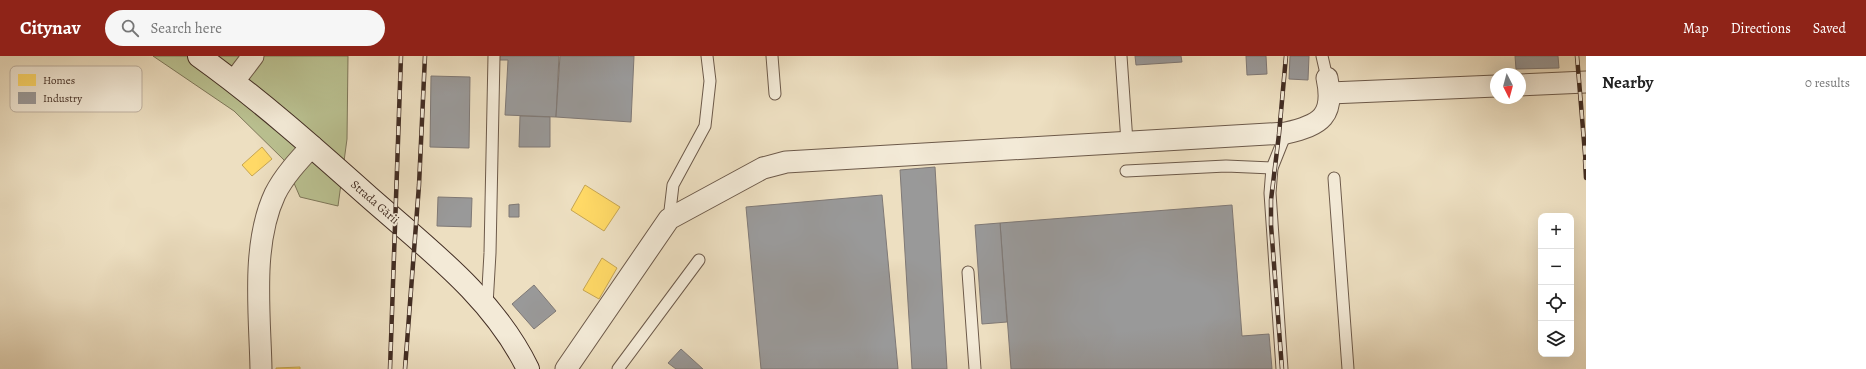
<!DOCTYPE html>
<meta charset="utf-8">
<style>
:root{--surface:#fff;--page:#f6f6f6;--text:#222;--muted:#767676;--line:#e0e0e0;--accent:#8f2418}
body{margin:0;font-family:Alegreya,serif;background:var(--page);color:var(--text)}
.controls{position:absolute;right:12px;bottom:12px;display:grid;overflow:hidden;border-radius:8px;box-shadow:0 4px 16px #0002}
.controls button{width:36px;height:36px;display:grid;place-items:center;padding:0;border:0;border-bottom:1px solid var(--line);background:var(--surface);color:var(--text);font:20px sans-serif}
.compass{position:absolute;left:1490px;top:12px;width:36px;height:36px;border-radius:50%;background:var(--surface);box-shadow:0 4px 16px #0002;rotate:174deg}
.list{margin:0;padding:0;list-style:none}
h2{display:flex;justify-content:space-between;align-items:center;height:52px;margin:0;padding:0 16px;font-size:17px}
h2 small{font-size:13px;font-weight:400;color:var(--muted)}
.icon{flex:none;width:22px;height:22px;fill:none;stroke:currentColor;stroke-width:2;stroke-linecap:round;stroke-linejoin:round}
.map{position:relative;flex:none;width:1586px;height:313px;overflow:hidden}
header{display:flex;align-items:center;gap:24px;box-sizing:border-box;height:56px;padding:0 20px;background:var(--accent);color:#fff}
header strong{font-size:19px}
nav{display:flex;gap:22px;margin-inline-start:auto;font-size:14px}
.search{width:280px;height:36px;background:var(--page);display:flex;align-items:center;gap:10px;box-sizing:border-box;padding:0 14px;border-radius:22px;color:var(--muted);font-size:15px}
main{display:flex}
aside{flex:1;background:var(--surface)}
.map>svg:first-child{display:block}
.green{fill:#bac191;stroke:#7e775a}
.homes{fill:#ffd966;stroke:#c6a552}
.industry{fill:#999;stroke:#7f7976}
.lines{fill:none;stroke-linecap:round;stroke-linejoin:round}
.service-casing{stroke:#6d5a4a;stroke-width:13}
.minor-casing{stroke:#6d5a4a;stroke-width:23}
.secondary-casing{stroke:#422d23;stroke-width:24}
.service{stroke:#f3ead7;stroke-width:11}
.minor{stroke:#f3ead7;stroke-width:21}
.secondary{stroke:#f3ead7;stroke-width:22}
.rail-casing{stroke:#422d23;stroke-width:4.5}
.rail{stroke:#f3ead7;stroke-width:3;stroke-dasharray:9;stroke-linecap:butt}
.labels{text-anchor:middle;stroke-width:4;stroke-linejoin:round;paint-order:stroke}
.street-label{font-size:12px;fill:#422d23;stroke:#f3ead7}
.key{fill:#f3ead7;stroke:#beb1a1;stroke-width:1}
.key-label{font-size:11px;fill:#422d23}
</style>
<header>
<strong>Citynav</strong>
<div class="search"><svg class="icon" aria-label="search" viewBox="0 0 24 24"><circle cx="10" cy="10" r="6"/><path d="M15 15l6 6"/></svg>Search here</div>
<nav><a>Map</a><a>Directions</a><a>Saved</a></nav>
</header>
<main>
<div class="map">
<svg width="1586" height="313" viewBox="0 0 1586 313">
<rect width="100%" height="100%" fill="#eddfc1"/>
<filter id="stains"><feTurbulence type="fractalNoise" baseFrequency=".005" numOctaves="4"/><feColorMatrix values="0 0 0 0 .2 0 0 0 0 .09 0 0 0 0 .02 0 0 0 .5 -.17"/></filter>
<radialGradient id="worn" r=".72"><stop offset=".6" stop-color="#630" stop-opacity="0"/><stop offset="1" stop-color="#630" stop-opacity=".3"/></radialGradient>
<path class="green" d="M153,0h195l-1,83 -9,67 -38,-9 -16,-37 -50,-49z"/>
<g class="homes">
<path d="M262,91l10,12 -20,17 -10,-11z"/>
<path d="M585,129l35,22 -16,24 -33,-21z"/>
<path d="M602,202l15,10 -18,31 -16,-9z"/>
<path d="M300,311v2h-24v-1z"/>
</g>
<g class="industry">
<path d="M500,0h59l-3,61 -51,-2 3,-55h-9z"/>
<path d="M560,0h74l-3,66 -75,-5z"/>
<path d="M1135,0h46l1,6 -46,3z"/>
<path d="M1246,0h20l1,18 -20,1z"/>
<path d="M1290,0h19l-1,24 -19,-1z"/>
<path d="M1515,0h43l1,12 -43,1z"/>
<path d="M431,20l39,1 -1,71 -39,-1z"/>
<path d="M520,60l30,1v30h-31z"/>
<path d="M935,111l12,202h-35l-12,-199z"/>
<path d="M882,139l16,174h-137l-15,-162z"/>
<path d="M438,141l34,1 -1,29 -34,-1z"/>
<path d="M519,148v13h-10v-12z"/>
<path d="M1232,149l10,131 27,-2 3,35h-261l-11,-146z"/>
<path d="M1000,167l7,99 -25,2 -7,-99z"/>
<path d="M534,229l22,26 -22,18 -22,-25z"/>
<path d="M681,293l22,20h-27l-8,-6z"/>
</g>
<g class="lines">
<defs>
<g id="service">
<path d="M772,0l3,38"/>
<path d="M1121,0l6,86"/>
<path d="M1322,0l5,22"/>
<path d="M1126,115l100,-5 46,2"/>
<path d="M1334,122l14,191"/>
<path d="M669,163l4,-34 32,-59 5,-45 -3,-25"/>
<path d="M968,216l7,97"/>
<path d="M487,249l3,-52 4,-197"/>
<path d="M618,313l81,-109"/>
<path d="M1282,313l-12,-176 2,-25 14,-35"/>
</g>
<g id="minor">
<path d="M234,25l19,-25"/>
<path d="M1520,29l66,-3"/>
<path d="M1330,37l166,-7"/>
<path d="M261,313c-1,-54 -10,-124 14,-175 9,-18 23,-33 37,-48"/>
<path d="M566,313l103,-150 94,-51 23,-6 500,-29c35,-8 49,-17 41,-55"/>
</g>
<path id="secondary" d="M199,0c60,43 115,92 170,141 59,52 124,100 159,172"/>
</defs>
<use href="#service" class="service-casing"/>
<use href="#minor" class="minor-casing"/>
<use href="#secondary" class="secondary-casing"/>
<use href="#service" class="service"/>
<use href="#minor" class="minor"/>
<use href="#secondary" class="secondary"/>
<defs>
<g id="rail">
<path d="M1577,0l9,110"/>
<path d="M1585,104l1,18"/>
<path d="M390,313l11,-313"/>
<path d="M405,313l14,-184 6,-129"/>
<path d="M1282,313l-11,-144v-25l8,-66 7,-78"/>
</g>
</defs>
<use href="#rail" class="rail-casing"/>
<use href="#rail" class="rail"/>
</g>
<g class="labels">
<g class="street-label">
<text transform="translate(375 146) rotate(41)" y="4">Strada Gării</text>
</g>
</g>
<rect x="10" y="10" width="132" height="46" rx="6" class="key"/>
<rect x="18" y="18" width="18" height="12" fill="#ffd966"/>
<rect x="18" y="36" width="18" height="12" fill="#999"/>
<g class="key-label">
<text x="43" y="28">Homes</text>
<text x="43" y="46">Industry</text>
</g>
<rect width="100%" height="100%" filter="url(#stains)"/>
<rect width="100%" height="100%" fill="url(#worn)"/>
</svg>
<div class="controls">
<button>+</button>
<button>−</button>
<button><svg class="icon" aria-label="locate" viewBox="0 0 24 24"><circle cx="12" cy="12" r="6"/><path d="M12 2v4M12 18v4M2 12h4M18 12h4"/></svg></button>
<button><svg class="icon" aria-label="layers" viewBox="0 0 24 24"><path d="M12 4l9 5-9 5-9-5zM3 14l9 5 9-5"/></svg></button>
</div>
<svg class="compass" viewBox="-18 -18 36 36"><path d="M0-13l5 13h-10z" fill="#e53935"/><path d="M0 13l5-13h-10z" fill="#767676"/></svg>
</div>
<aside>
<h2>Nearby<small>0 results</small></h2>
<ul class="list">
</ul>
</aside>
</main>
